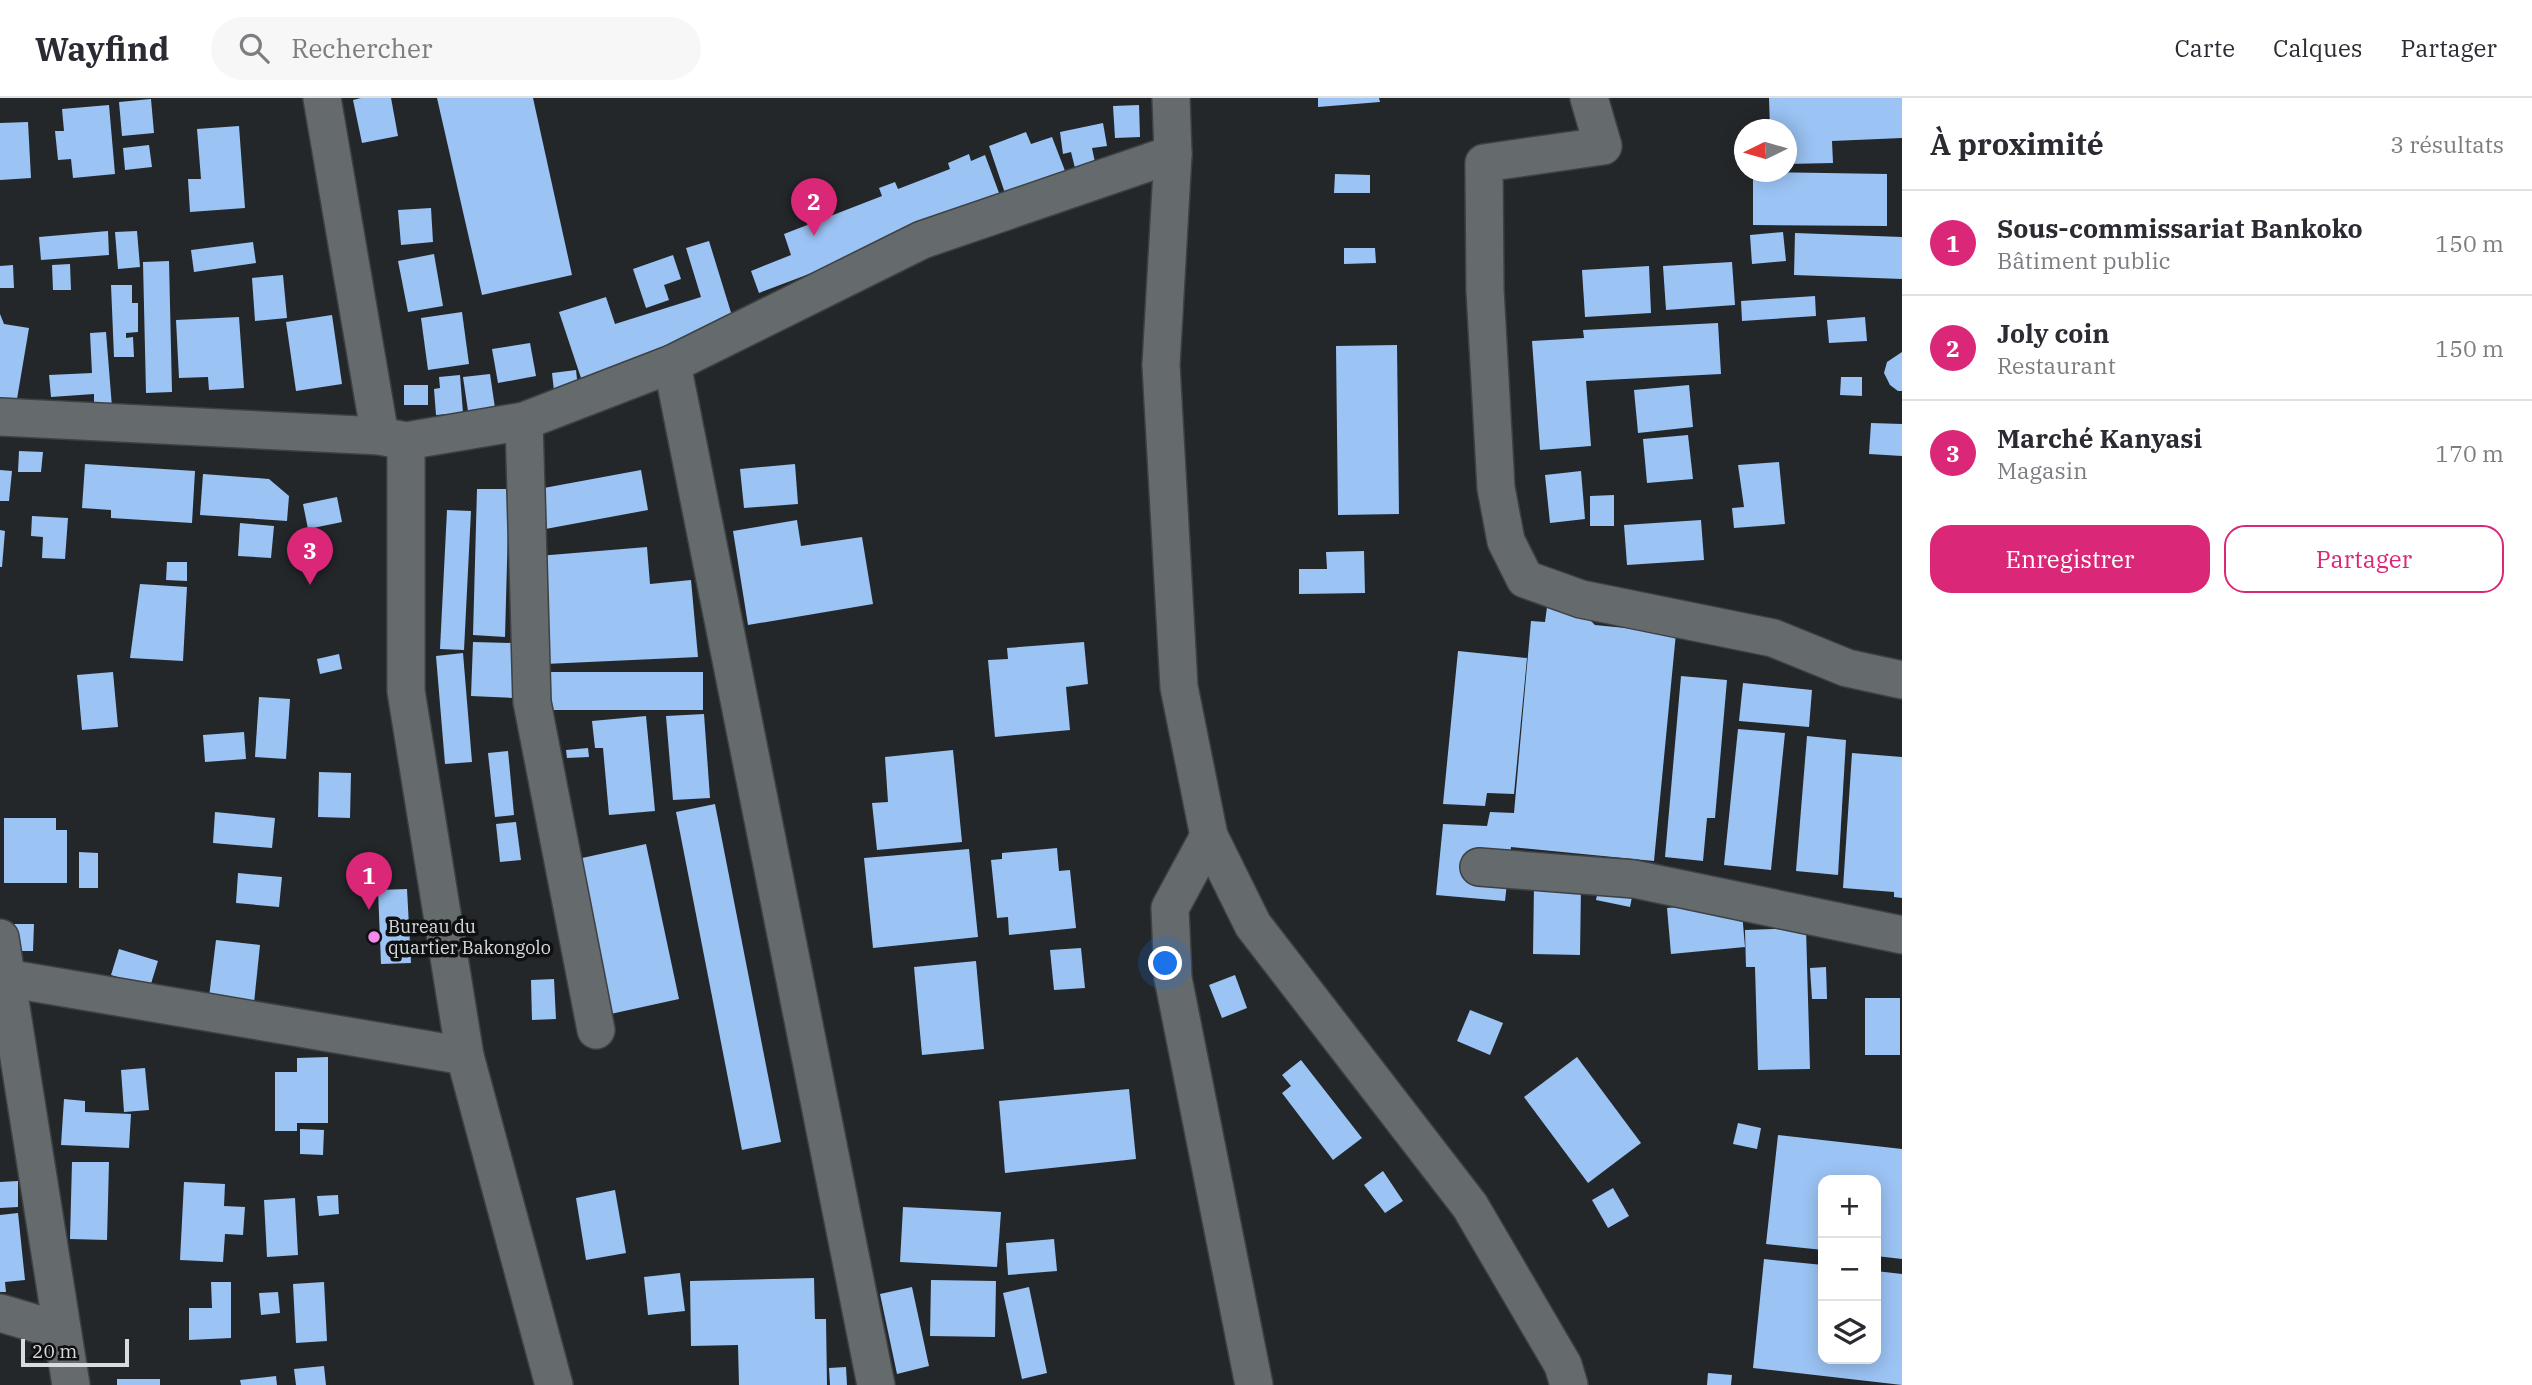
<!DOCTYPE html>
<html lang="fr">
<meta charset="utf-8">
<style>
:root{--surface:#fff;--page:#f7f7f7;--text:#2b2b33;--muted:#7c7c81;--line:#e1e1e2;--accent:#db2777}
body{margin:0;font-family:"IBM Plex Serif",serif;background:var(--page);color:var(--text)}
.controls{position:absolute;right:21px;bottom:21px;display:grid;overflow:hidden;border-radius:14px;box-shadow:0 4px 18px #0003}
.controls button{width:63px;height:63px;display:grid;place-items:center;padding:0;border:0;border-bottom:2px solid var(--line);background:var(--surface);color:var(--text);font:35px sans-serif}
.compass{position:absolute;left:1734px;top:21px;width:63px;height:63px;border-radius:50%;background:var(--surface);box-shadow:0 4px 18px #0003;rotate:265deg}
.scale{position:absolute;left:21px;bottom:18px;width:108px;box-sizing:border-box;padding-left:7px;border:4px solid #d9dbdd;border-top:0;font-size:19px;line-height:24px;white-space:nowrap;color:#d9dbdd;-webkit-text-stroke:5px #0e1011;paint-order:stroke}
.you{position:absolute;left:1166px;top:866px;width:24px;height:24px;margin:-18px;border:5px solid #fff;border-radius:50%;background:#1a73e8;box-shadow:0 0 0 10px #1a73e833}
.badge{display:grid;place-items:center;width:46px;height:46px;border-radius:50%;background:var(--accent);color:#fff;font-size:23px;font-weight:700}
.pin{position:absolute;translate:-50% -58px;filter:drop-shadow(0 2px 4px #0008)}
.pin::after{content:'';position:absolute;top:37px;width:24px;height:21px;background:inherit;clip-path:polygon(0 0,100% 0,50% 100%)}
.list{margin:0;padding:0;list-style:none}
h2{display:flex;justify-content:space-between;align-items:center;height:91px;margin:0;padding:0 28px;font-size:30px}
h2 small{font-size:23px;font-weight:400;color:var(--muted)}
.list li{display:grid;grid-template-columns:46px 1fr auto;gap:21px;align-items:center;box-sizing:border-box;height:105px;padding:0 28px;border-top:2px solid var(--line)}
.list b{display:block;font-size:26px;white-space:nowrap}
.list p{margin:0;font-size:23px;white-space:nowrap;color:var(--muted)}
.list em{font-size:23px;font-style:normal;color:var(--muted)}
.actions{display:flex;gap:14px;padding:21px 28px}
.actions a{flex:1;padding:16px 0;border:2px solid var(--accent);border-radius:21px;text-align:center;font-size:24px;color:var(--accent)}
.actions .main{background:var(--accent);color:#fff}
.icon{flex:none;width:38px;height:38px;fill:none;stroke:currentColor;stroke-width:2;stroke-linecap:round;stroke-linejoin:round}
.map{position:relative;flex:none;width:1902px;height:1287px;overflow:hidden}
header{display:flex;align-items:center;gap:42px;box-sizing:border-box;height:98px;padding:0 35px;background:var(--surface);border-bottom:2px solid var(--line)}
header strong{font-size:33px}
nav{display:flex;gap:38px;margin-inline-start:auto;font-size:24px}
.search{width:490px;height:63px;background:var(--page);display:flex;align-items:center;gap:18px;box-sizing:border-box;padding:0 24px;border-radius:38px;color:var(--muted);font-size:26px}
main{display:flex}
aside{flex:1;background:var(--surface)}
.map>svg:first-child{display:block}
.building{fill:#9bc3f4}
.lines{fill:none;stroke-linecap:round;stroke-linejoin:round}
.minor-casing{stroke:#3e4143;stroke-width:40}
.minor{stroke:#656a6d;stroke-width:37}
.poi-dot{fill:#f689ee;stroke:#0e1011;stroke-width:2.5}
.labels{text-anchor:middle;stroke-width:7;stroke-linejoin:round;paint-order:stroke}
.poi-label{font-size:18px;fill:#d9dbdd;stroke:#0e1011;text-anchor:start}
</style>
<header>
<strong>Wayfind</strong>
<div class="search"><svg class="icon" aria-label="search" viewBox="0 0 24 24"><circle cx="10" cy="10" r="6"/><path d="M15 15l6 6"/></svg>Rechercher</div>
<nav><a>Carte</a><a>Calques</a><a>Partager</a></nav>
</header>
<main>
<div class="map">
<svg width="1902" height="1287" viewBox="0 0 1902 1287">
<rect width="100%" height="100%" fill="#23272a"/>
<g class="building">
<path d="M361,0h30l7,38 -36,7 -9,-43z"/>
<path d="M437,0h96l39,177 -90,20z"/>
<path d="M1318,0h61l1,4 -62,5z"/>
<path d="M1769,0h133v40l-70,3 1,22 -47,1v-34h-16z"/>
<path d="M151,1l3,34 -32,3 -3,-34z"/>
<path d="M109,7l6,69 -42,4 -2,-19 -13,1 -3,-29h9l-2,-22z"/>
<path d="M1139,7l1,32 -25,1 -2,-32z"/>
<path d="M28,24l3,56 -31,2v-57z"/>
<path d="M1103,25l4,23 -15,2 5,24 -20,4 -6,-24 -8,2 -3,-22z"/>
<path d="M239,28l6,82 -55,4 -2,-33h13l-4,-50z"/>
<path d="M1026,34l5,12 21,-7 15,39 -60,23 -18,-53z"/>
<path d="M149,47l3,22 -27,3 -2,-22z"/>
<path d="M969,56l2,7 14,-6 17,46 -243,92 -8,-22 40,-16 -7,-21 98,-38 -3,-8 16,-6 3,7 52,-20 -2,-6z"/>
<path d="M1753,74l134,2v52l-134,-1z"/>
<path d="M1335,76l35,1v18h-36z"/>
<path d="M431,110l2,34 -32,3 -3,-35z"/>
<path d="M108,133l1,24 -68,5 -2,-23z"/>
<path d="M137,133l3,36 -22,2 -3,-37z"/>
<path d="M1783,134l3,29 -34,3 -2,-29z"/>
<path d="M1795,135l107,4v42l-108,-4z"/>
<path d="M709,143l28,91 -155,49 -23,-69 47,-15 9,27 86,-27 -15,-49z"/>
<path d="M253,144l3,21 -62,9 -3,-22z"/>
<path d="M1344,150h31l1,15 -32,1z"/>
<path d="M434,156l9,52 -35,6 -10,-51z"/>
<path d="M673,157l8,24 -17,6 5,15 -23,8 -13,-39z"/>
<path d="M169,163l3,131 -26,1 -3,-131z"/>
<path d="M1732,164l3,43 -69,5 -3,-44z"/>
<path d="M70,166l1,26h-18l-1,-25z"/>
<path d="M13,167l1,23h-14v-22z"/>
<path d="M1649,168l2,47 -66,4 -3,-47z"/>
<path d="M283,177l4,43 -32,3 -3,-43z"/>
<path d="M111,187h21v18h6v29l-12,1v5l7,-1 1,20h-20z"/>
<path d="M1815,198l1,20 -74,5 -1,-20z"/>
<path d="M462,214l7,52 -41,6 -7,-52z"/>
<path d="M0,216l4,10 25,4 -13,77 -16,-2z"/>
<path d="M332,217l10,69 -46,7 -10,-69z"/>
<path d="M239,219l5,71 -35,2 -1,-13 -29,1 -3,-58z"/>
<path d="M1865,219l2,24 -38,2 -2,-23z"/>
<path d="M1718,225l3,51 -135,7 5,65 -51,4 -8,-109 52,-3 -1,-8z"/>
<path d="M106,234l6,75 -18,1v-14l-43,3 -2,-22 43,-2 -2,-40z"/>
<path d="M530,245l6,33 -38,7 -6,-34z"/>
<path d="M1397,247l2,169 -61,1 -2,-169z"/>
<path d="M1902,254v39h-4l-8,-6 -6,-12 3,-11z"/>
<path d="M576,272l3,27 -24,3 -3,-27z"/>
<path d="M490,276l5,34 -27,3 -5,-34z"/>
<path d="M460,277l3,38 -27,2 -2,-26 6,-1 -1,-11z"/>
<path d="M1841,279h21v19l-22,-1z"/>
<rect x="404" y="287" width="24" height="20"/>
<path d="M1689,287l4,42 -55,6 -4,-43z"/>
<path d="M1871,325l31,1v32l-33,-2z"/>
<path d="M1688,337l5,44 -46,4 -4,-44z"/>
<path d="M19,353l24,1 -2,20h-23z"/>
<path d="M1779,364l6,62 -51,4 -2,-20 12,-1 -6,-42z"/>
<path d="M85,366l110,7 -3,52 -81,-5v-8l-29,-2z"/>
<path d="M795,366l3,40 -54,4 -4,-39z"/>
<path d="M0,372l12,1 -3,30h-9z"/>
<path d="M641,372l7,40 -108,20 -7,-40z"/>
<path d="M1581,373l4,48 -35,4 -5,-48z"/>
<path d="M203,376l66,5 20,17 -2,25 -87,-6z"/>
<path d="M477,391h32l-4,148 -32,-2z"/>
<path d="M1614,397v31h-24v-30z"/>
<path d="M337,399l5,25 -34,7 -5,-25z"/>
<path d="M447,412l24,1 -7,139 -24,-1z"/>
<path d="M32,418l36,2 -3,41 -23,-1 1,-21 -12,-1z"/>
<path d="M797,422l4,26 61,-9 11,67 -125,21 -15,-94z"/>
<path d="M1701,422l3,40 -77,5 -3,-40z"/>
<path d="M240,425l34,3 -3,32 -33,-2z"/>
<path d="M0,432l5,1 -3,36h-2z"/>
<path d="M647,449l3,37 41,-4 7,77 -153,7 -7,-108z"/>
<path d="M1364,453l1,42 -66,1v-25h28l-1,-17z"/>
<path d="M167,464h20v19l-21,-1z"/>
<path d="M140,486l47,3 -4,74 -53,-3z"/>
<path d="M1547,509l34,4 14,14 81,8 -22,228 -143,-14 -6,54 -69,-6 7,-71 44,2 3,-14 24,1 17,-192 14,1z"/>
<path d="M473,544l41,1 -1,55 -42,-2z"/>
<path d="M1084,544l4,42 -22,3 4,43 -75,7 -7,-77 20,-1 -1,-11z"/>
<path d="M1458,553l69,7 -13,136 -27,-1 -2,13 -42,-2z"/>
<path d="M463,555l9,109 -27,2 -9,-108z"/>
<path d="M339,556l3,15 -22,5 -3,-15z"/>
<path d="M113,574l5,55 -36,3 -5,-55z"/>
<rect x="541" y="574" width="162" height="38"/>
<path d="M1681,578l46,4 -12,138h-8l-4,43 -38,-4z"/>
<path d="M1743,585l69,7 -3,37 -70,-6z"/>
<path d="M259,599l31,2 -4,60 -31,-2z"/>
<path d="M704,616l6,84 -37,2 -7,-84z"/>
<path d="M646,618l9,95 -46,4 -6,-67h-8l-3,-27z"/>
<path d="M1738,631l47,4 -14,137 -47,-5z"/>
<path d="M244,634l2,27 -41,3 -2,-27z"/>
<path d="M1807,638l39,4 -8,135 -42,-4z"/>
<path d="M588,650l1,9 -22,1 -1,-8z"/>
<path d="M953,652l9,92 -85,8 -5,-47 16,-1 -3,-45z"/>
<path d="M508,653l6,64 -19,2 -7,-64z"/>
<path d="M1852,655l50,4v141l-8,-1v-5l-51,-4z"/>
<path d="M319,674l32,1 -1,45 -32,-1z"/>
<path d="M715,706l66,338 -39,8 -66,-338z"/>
<path d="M215,714l60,6 -3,30 -59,-5z"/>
<path d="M4,720h52v12h11v53h-63z"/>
<path d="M516,724l5,38 -21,2 -4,-38z"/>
<path d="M646,746l33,155 -73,16 -33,-155z"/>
<path d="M1057,750l2,23 11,-1 6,58 -67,7 -1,-18 -11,1 -6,-58 11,-1v-6z"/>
<path d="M969,751l9,88 -105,11 -9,-90z"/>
<path d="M79,754l19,1v35h-19z"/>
<path d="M1602,772l34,7 -6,30 -34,-7z"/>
<path d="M238,775l44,4 -3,30 -43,-4z"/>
<path d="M1534,787l47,1 -1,69 -47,-1z"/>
<path d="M407,791l4,74 -30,1 -3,-74z"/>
<path d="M1741,803l4,46 -74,7 -4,-46z"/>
<path d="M14,826h20l-1,27h-20z"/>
<path d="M1806,830l4,141 -52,1 -3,-103h-9l-1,-37z"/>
<path d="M216,842l44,5 -6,58 -45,-6z"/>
<path d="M1081,850l4,40 -31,2 -4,-40z"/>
<path d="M119,851l39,12 -8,26 -39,-12z"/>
<path d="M976,863l8,88 -62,6 -8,-88z"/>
<path d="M1826,869l1,32h-15l-2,-31z"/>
<path d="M1235,877l12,33 -25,10 -13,-33z"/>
<path d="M554,881l2,40 -24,1 -1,-40z"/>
<rect x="1865" y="900" width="35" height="57"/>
<path d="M1470,912l33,13 -13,32 -33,-14z"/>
<path d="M328,959v66h-31v8h-22v-59h22v-14z"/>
<path d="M1577,959l64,86 -53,40 -64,-86z"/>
<path d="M1301,962l61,78 -29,22 -51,-67 9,-7 -9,-11z"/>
<path d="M145,970l4,42 -25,2 -3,-42z"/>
<path d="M1129,991l7,70 -131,14 -6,-72z"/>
<path d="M64,1001l21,2v11l46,2 -2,34 -68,-3z"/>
<path d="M1738,1025l23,5 -4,21 -24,-5z"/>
<path d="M300,1031l24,1 -1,25 -23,-1z"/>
<path d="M1778,1037l124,14v110l-26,-3v-76h-53v70l-57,-6z"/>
<path d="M72,1064h37l-2,78 -37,-1z"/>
<path d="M1383,1073l20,30 -18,12 -21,-28z"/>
<path d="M18,1083v26l-18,1v-26z"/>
<path d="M184,1084l41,2 -1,22 21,1 -2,28 -18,-1 -2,28 -43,-2z"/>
<path d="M1613,1090l16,28 -21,12 -16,-28z"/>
<path d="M615,1092l11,63 -40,7 -10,-62z"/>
<path d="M338,1097l1,19 -20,2 -2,-20z"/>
<path d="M295,1100l3,57 -31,2 -3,-57z"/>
<path d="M903,1109l98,5 -4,55 -97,-5z"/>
<path d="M18,1115l7,67 -20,2 1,10h-6v-77z"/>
<path d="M1054,1141l3,32 -49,4 -2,-32z"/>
<path d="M1764,1161l59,6v94h53v-88l26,3v111l-149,-17z"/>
<path d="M680,1175l5,38 -37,4 -4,-38z"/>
<path d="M814,1180l1,41h11l1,66h-88l-1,-40 -47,1 -1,-65z"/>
<path d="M931,1182l65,1 -1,56 -65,-1z"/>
<path d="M211,1184h20v56l-42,2v-32h23z"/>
<path d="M324,1184l3,59 -31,2 -3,-59z"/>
<path d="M912,1189l17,79 -32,8 -17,-80z"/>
<path d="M1029,1189l18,86 -25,6 -19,-86z"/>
<path d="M278,1194l2,21 -19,2 -2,-22z"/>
<path d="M324,1268l2,19h-30l-2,-16z"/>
<path d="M846,1269l1,18h-17l-1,-17z"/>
<path d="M1708,1275l24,2 -1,10h-24z"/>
<path d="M276,1278l1,9h-36l-1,-5z"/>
<rect x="117" y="1281" width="43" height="6"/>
</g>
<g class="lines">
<defs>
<g id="minor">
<path d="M322,0l58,338"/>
<path d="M1171,0l2,56 -12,211 18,322 30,149 44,89 217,281 93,159 6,20"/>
<path d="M1589,0l14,48 -119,17 1,127 11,198 10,53 19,38 56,20 192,39 74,30 55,12"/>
<path d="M672,266l204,1021"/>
<path d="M0,319l380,19 26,5 118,-20 148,-57 250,-124 251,-86"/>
<path d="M524,323l8,281 64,328"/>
<path d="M406,343v250l59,365 89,329"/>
<path d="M1209,738l-39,72 3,70 81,407"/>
<path d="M1479,769l155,12 268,56"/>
<path d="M0,840l71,447"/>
<path d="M0,879l465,79"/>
<path d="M0,1215l61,18"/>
</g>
</defs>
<use href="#minor" class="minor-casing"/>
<use href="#minor" class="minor"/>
</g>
<circle class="poi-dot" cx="374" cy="839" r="7"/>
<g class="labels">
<g class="poi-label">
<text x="388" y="835">Bureau du<tspan x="388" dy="21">quartier Bakongolo</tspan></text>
</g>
</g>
</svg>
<div class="controls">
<button>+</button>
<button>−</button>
<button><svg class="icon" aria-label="layers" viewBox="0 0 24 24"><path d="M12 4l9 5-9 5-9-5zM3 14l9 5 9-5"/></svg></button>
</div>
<svg class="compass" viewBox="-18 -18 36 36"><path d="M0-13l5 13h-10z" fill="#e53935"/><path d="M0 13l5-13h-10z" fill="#7c7c81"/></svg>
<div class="scale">20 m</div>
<div class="you"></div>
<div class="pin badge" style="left:369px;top:812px">1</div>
<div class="pin badge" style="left:814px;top:138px">2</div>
<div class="pin badge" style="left:310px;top:487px">3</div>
</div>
<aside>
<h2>À proximité<small>3 résultats</small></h2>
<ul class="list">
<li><span class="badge">1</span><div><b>Sous-commissariat Bankoko</b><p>Bâtiment public</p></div><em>150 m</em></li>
<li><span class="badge">2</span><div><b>Joly coin</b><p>Restaurant</p></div><em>150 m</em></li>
<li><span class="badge">3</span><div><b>Marché Kanyasi</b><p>Magasin</p></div><em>170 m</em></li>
</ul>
<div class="actions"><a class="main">Enregistrer</a><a>Partager</a></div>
</aside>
</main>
